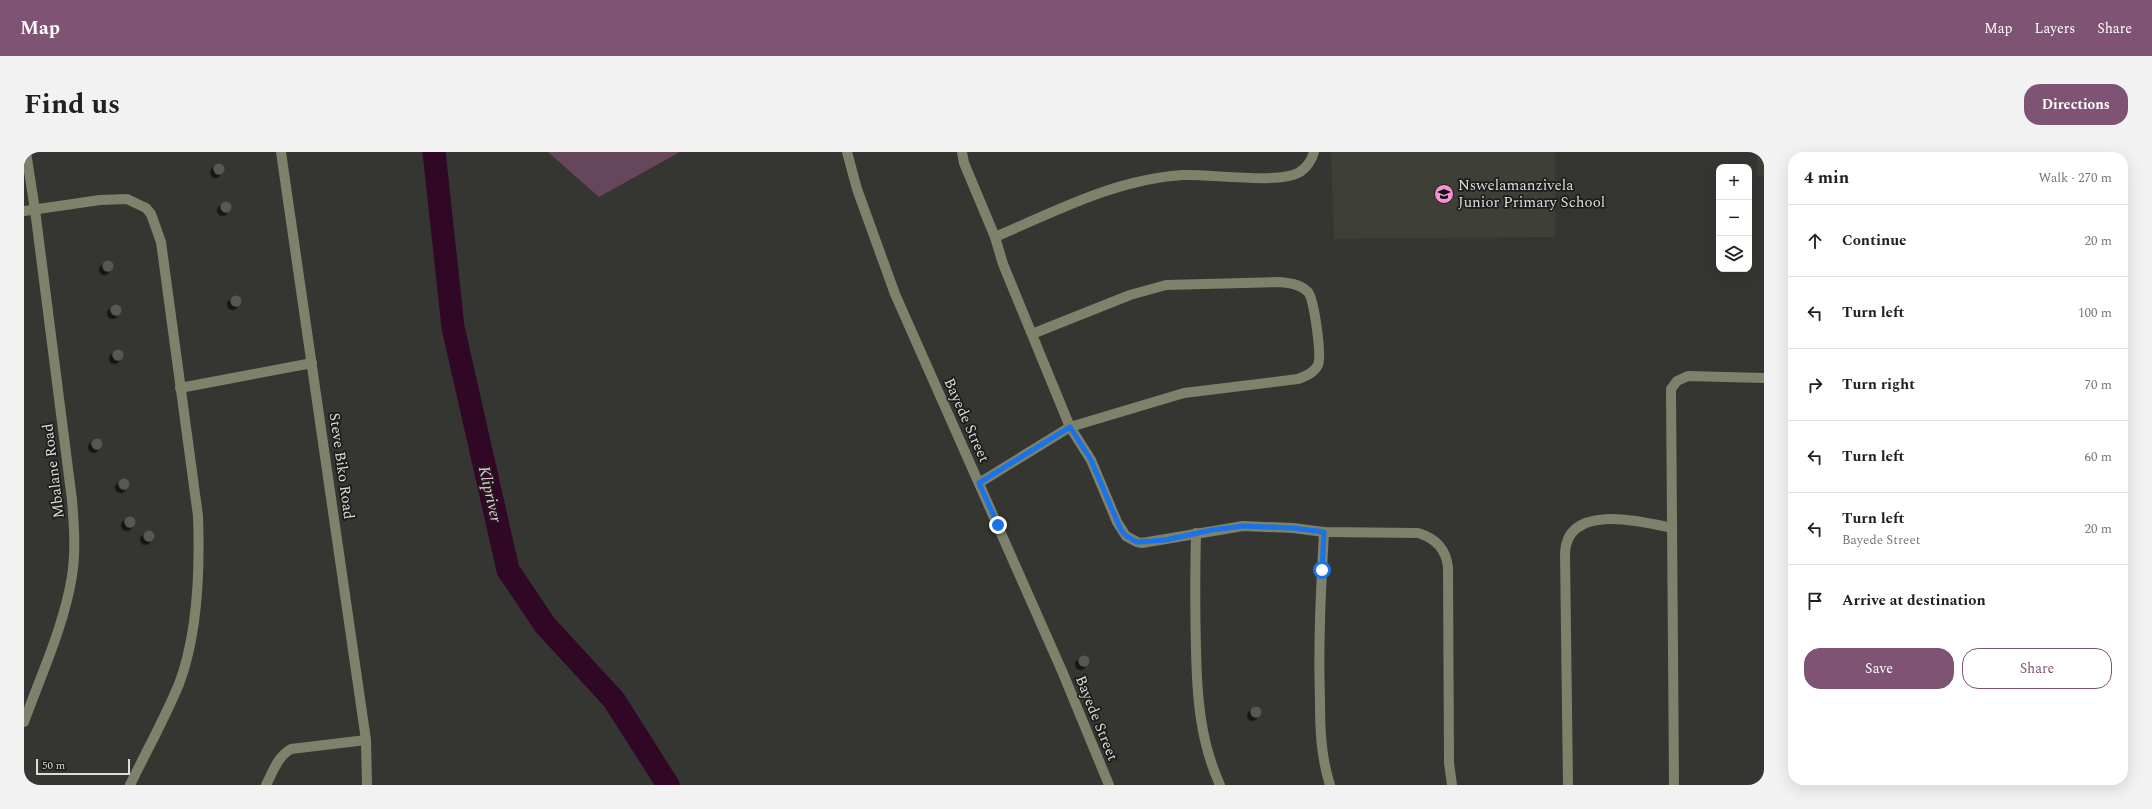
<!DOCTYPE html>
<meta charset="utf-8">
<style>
:root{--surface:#fff;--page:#f2f2f2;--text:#202124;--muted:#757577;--line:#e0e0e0;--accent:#7f5373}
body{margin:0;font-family:Spectral,serif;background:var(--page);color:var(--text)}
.controls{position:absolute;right:12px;top:12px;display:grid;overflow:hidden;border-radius:8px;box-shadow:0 4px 16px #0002}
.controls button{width:36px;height:36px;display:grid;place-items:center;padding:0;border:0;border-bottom:1px solid var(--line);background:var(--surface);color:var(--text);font:20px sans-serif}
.scale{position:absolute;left:12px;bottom:10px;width:94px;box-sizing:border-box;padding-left:4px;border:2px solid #dcdcdb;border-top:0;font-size:11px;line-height:14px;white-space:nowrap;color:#dcdcdb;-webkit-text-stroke:3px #1c1d1b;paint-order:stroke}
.stop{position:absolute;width:12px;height:12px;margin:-9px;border:3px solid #1a73e8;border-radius:50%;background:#fff}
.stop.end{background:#1a73e8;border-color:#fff;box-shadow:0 1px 4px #0008}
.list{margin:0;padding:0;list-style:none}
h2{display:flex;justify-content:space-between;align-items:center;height:52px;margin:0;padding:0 16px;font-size:17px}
h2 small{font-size:13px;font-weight:400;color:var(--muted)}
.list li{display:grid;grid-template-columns:26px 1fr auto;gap:12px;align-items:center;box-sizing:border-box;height:72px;padding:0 16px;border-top:1px solid var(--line)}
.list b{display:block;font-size:15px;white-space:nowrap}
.list p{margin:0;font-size:13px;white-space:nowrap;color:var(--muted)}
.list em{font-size:13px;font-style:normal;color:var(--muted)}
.actions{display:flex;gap:8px;padding:12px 16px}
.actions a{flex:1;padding:9px 0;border:1px solid var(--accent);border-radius:16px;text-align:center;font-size:14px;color:var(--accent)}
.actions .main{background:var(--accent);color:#fff}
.icon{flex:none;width:22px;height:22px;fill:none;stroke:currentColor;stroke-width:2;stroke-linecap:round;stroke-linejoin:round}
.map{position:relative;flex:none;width:1740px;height:633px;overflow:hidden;border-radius:16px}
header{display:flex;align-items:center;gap:24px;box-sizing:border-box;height:56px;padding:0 20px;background:var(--accent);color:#fff}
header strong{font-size:19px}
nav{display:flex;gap:22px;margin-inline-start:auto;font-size:14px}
.intro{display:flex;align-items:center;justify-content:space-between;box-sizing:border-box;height:96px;padding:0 24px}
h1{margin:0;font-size:28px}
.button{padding:10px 18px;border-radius:16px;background:var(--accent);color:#fff;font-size:14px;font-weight:700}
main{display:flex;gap:24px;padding:0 24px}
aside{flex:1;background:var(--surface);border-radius:16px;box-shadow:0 4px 16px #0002}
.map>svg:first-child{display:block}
.built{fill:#3e3f36}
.green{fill:#66465b}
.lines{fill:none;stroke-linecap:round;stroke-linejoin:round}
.river{stroke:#310726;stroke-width:23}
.building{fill:#575855;filter:url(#shadow)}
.minor{stroke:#7e826a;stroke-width:10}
.route{stroke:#1a73e8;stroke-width:5}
.labels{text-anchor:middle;stroke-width:3.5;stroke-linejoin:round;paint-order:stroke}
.poi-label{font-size:15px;fill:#dcdcdb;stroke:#1c1d1b;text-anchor:start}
.street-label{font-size:15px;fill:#dcdcdb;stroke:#1c1d1b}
.water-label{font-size:16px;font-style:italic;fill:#fdbfe7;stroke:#1c1d1b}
</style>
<header>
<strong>Map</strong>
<nav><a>Map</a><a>Layers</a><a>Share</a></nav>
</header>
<div class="intro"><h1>Find us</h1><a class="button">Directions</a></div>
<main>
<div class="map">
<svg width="1740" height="633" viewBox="0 0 1740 633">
<defs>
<filter id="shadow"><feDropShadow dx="-3.5" dy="3.5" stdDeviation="0" flood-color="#0009"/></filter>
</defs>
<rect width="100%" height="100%" fill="#353532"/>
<g class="built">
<path d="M1307,0h224v85l-221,2z"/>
<rect x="1733" y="0" width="7" height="24"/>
</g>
<path class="green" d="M524,0h132l-81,45z"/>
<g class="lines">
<path class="river" d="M410,0l19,175 55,243 37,55 69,75 54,85"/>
</g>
<g class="building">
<circle cx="195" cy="17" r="5.5"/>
<circle cx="202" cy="55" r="5.5"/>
<circle cx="84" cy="114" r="5.5"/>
<circle cx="212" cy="149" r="5.5"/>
<circle cx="92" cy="158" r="5.5"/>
<circle cx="94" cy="203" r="5.5"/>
<circle cx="73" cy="292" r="5.5"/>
<circle cx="100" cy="332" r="5.5"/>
<circle cx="106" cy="370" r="5.5"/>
<circle cx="125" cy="384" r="5.5"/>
<circle cx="1060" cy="509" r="5.5"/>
<circle cx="1232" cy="560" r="5.5"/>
</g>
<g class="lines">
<g class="minor">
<path d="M257,0l85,588 1,45"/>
<path d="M823,0l10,37 38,105 167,377 47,114"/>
<path d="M938,0l2,11 31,74 8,27 67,163 21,33 26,62 9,14 11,6 5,1 101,-17 50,2 31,4 94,1c17,5 28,16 30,34l1,196 3,22"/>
<path d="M0,59l76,-11 27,-1 19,9 5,6 10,28 37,274c2,53 0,118 -19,168 -14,34 -33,68 -49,101"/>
<path d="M971,85c61,-26 121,-58 188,-62 28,-1 93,9 115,-2 8,-4 14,-13 16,-21"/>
<path d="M156,236l132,-25"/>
<path d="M955,331l91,-56 114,-34 114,-14c8,-3 16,-6 20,-14 4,-9 -4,-66 -10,-73 -8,-8 -19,-9 -29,-10l-113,3 -36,10 -98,39"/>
<path d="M1300,380c-3,56 -6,112 -4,168 0,29 1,57 10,85"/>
<path d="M1172,381c-1,39 -1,77 0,116 1,48 4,92 24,136"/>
<path d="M0,570c17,-47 40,-96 48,-146 4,-25 2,-51 0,-76l-37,-290 -9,-58"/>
<path d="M242,633c7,-13 11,-28 25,-36l75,-9"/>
<path d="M1544,633l-3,-232c2,-50 75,-32 107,-25"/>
<path d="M1650,633l-3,-396 6,-8 11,-5 76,2"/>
</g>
</g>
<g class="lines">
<path class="route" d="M974,373l-19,-42 91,-56 21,33 30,70 5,6 11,6 28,-2 47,-10 31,-4 50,2 31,4 -2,38"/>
</g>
<defs>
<symbol id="school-disc" viewBox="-11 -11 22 22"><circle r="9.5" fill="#f491d3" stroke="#1c1d1b"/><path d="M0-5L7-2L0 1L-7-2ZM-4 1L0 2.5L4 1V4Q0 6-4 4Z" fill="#111"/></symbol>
</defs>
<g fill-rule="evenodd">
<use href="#school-disc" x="1409" y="31" width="22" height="22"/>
</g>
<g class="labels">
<g class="poi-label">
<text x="1434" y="38">Nswelamanzivela<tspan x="1434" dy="17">Junior Primary School</tspan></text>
</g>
<g class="street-label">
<text transform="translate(943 268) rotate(66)" y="5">Bayede Street</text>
<text transform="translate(318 314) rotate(82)" y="5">Steve Biko Road</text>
<text transform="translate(29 319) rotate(-97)" y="5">Mbalane Road</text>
<text transform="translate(1073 566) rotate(68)" y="5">Bayede Street</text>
</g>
<g class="water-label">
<text transform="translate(467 342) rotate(77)" y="6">Klipriver</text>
</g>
</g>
</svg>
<div class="controls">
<button>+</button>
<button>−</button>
<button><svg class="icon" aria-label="layers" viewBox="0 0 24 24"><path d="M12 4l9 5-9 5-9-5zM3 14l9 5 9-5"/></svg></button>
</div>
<div class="scale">50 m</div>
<div class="stop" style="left:1298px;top:418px"></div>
<div class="stop end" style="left:974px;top:373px"></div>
</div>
<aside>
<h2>4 min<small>Walk · 270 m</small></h2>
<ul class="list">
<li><svg class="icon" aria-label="ahead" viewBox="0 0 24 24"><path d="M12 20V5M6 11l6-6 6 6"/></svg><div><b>Continue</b></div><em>20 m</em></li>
<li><svg class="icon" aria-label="left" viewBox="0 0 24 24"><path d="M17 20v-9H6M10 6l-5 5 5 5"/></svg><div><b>Turn left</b></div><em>100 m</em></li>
<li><svg class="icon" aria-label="right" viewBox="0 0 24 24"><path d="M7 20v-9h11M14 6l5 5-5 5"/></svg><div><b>Turn right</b></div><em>70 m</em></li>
<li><svg class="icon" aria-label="left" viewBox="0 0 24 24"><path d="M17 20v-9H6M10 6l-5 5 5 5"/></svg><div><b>Turn left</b></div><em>60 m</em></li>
<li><svg class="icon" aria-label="left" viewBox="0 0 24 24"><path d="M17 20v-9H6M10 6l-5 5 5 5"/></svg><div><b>Turn left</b><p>Bayede Street</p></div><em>20 m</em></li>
<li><svg class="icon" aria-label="arrive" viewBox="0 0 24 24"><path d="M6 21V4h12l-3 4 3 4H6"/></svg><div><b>Arrive at destination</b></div></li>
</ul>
<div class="actions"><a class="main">Save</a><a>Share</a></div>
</aside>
</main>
